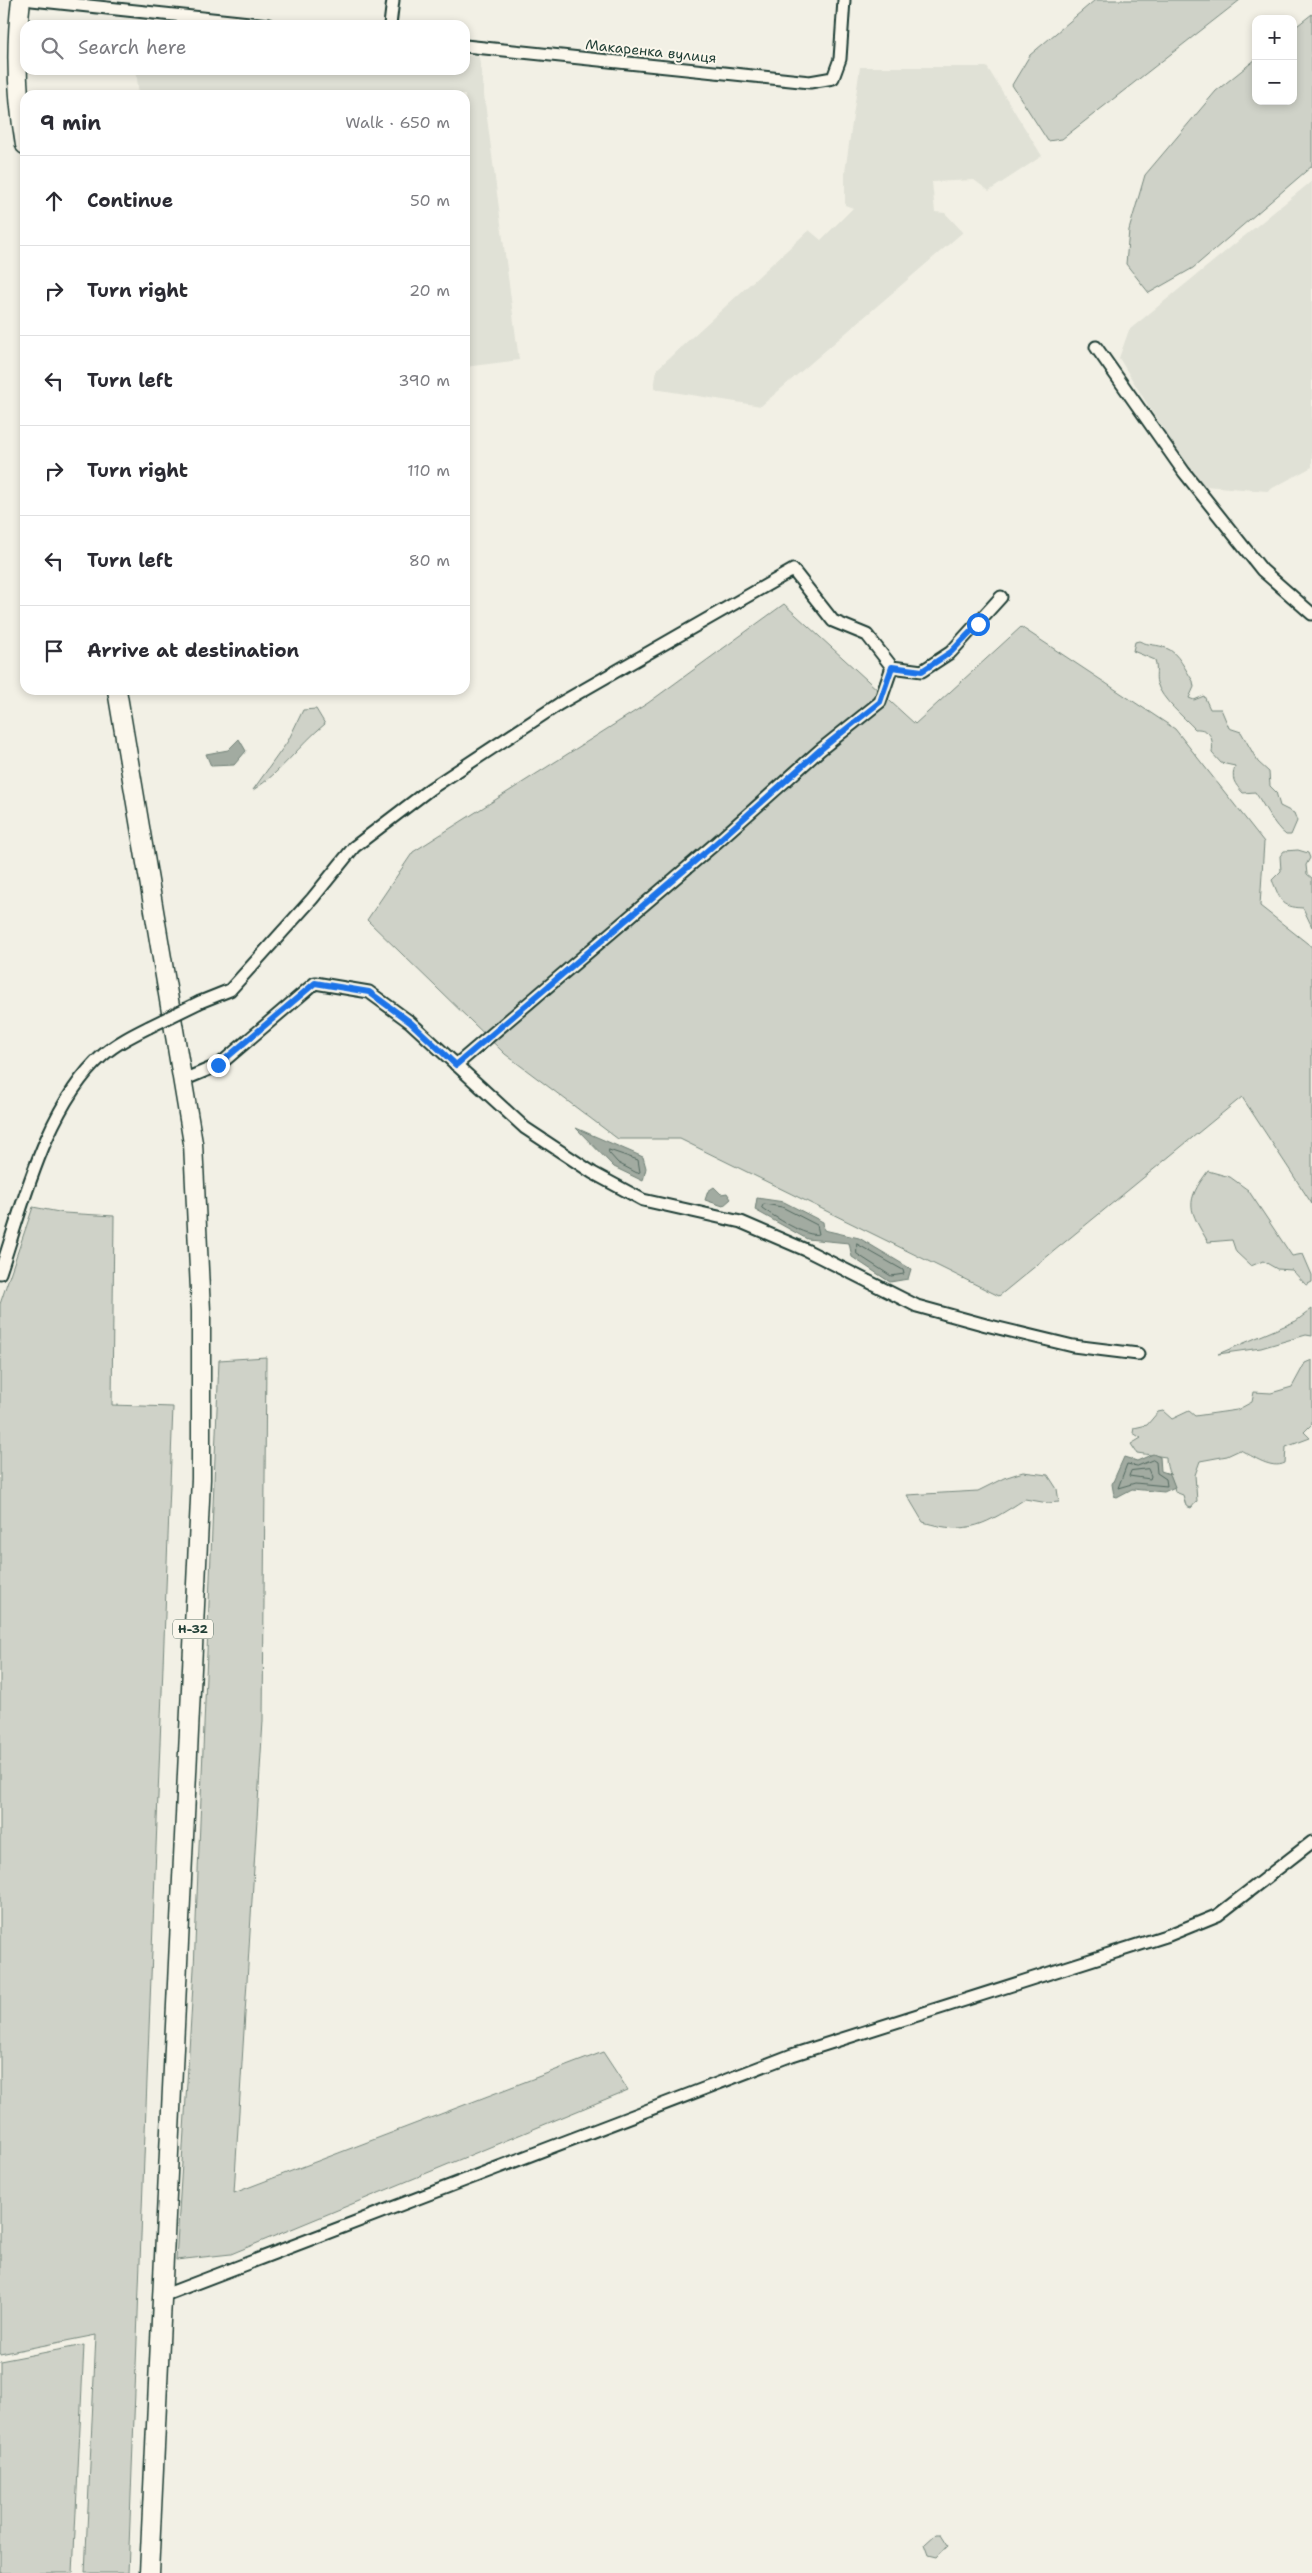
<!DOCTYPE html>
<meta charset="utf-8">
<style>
:root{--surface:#fff;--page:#f2f2f3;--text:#2b2b33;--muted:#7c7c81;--line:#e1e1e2}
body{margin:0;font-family:"Shantell Sans",sans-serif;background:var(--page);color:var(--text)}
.controls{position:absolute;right:15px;top:15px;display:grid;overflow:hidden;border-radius:10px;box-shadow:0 2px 8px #0003}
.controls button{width:45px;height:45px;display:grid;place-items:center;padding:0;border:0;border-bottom:1px solid var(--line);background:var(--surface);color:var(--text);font:25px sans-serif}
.stop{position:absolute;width:15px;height:15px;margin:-11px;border:4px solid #1a73e8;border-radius:50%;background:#fff}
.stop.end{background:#1a73e8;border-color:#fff;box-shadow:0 1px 5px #0008}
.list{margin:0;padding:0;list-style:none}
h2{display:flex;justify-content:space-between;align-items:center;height:65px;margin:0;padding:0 20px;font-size:21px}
h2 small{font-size:16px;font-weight:400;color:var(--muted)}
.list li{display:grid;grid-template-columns:32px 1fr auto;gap:15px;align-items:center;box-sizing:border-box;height:90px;padding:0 20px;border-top:1px solid var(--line)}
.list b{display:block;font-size:19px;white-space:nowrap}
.list em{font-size:16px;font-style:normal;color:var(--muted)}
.icon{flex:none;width:28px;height:28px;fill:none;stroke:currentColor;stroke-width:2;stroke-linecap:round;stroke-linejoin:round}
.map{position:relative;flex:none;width:1312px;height:2573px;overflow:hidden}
.search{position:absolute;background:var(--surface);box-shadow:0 2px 8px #0003;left:20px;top:20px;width:450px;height:55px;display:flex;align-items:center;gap:12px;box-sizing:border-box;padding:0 18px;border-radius:15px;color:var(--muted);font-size:19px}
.panel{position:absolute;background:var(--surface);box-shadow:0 2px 8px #0003;left:20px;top:90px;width:450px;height:605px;border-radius:15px}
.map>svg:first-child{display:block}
.built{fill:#e0e1d6}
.green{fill:#cfd2c8;stroke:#77887e}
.water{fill:#a2aba1;stroke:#6e7f75}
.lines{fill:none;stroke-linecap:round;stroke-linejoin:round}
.shore{stroke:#536960;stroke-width:1}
.street-casing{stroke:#1f3d34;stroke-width:15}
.primary-casing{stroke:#1f3d34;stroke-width:21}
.street{stroke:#fbf7ec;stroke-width:11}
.primary{stroke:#fbf7ec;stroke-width:18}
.street-bridge-casing{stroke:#1f3d34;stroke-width:15;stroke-linecap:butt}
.street-bridge{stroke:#fbf7ec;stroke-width:11}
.route{stroke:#1a73e8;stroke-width:6}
.labels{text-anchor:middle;stroke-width:4;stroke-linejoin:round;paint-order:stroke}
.shield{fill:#fbf7ec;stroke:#61756b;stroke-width:1}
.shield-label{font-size:12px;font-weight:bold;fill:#1f3d34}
.street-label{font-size:14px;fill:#1f3d34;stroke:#fbf7ec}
</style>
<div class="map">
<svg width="1312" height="2573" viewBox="0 0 1312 2573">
<rect width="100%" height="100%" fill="#f2f0e5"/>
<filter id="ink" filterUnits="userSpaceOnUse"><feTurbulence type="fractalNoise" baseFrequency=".02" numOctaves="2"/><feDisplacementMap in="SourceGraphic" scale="10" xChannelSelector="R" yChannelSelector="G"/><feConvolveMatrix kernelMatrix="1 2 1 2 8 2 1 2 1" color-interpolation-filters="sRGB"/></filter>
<g filter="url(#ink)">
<g class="built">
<path d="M465,55l14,2 40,303 -54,7v-272h-326l-3,-25h329z"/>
<path d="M860,67h127l55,89 -53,35 -15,-11 -42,2 3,30 10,1 18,19 -202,174 -107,-17 3,-20 152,-139 12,10 32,-32 -8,-3v-33z"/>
<path d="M1312,181v286l-45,24 -62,-5 -17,-15 -69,-113 10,-28z"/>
</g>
<g class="green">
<path d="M1095,0h145l-178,139 -14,2 -36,-56 18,-30z"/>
<path d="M1312,14v152l-119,102 -44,25 -23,-29 3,-34 16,-55 71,-84 40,-32v42h37v-72z"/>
<path d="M784,604l131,120 106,-97 154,102 89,113 -4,64 52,41v257l-70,-107 -243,199 -319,-157h-62l-113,-85 -138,-134 46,-68 235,-149z"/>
<path d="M1139,641c11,5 18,3 27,7 12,4 20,23 27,33l1,6 -5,11 5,2 10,-4 6,13h11l8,19 12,4 17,30 11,10 1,14 6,6 4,14 14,7 3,8 -6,14h-5c-12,-9 -22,-30 -31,-43l-12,1c-9,-10 -12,-14 -8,-27l-14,-3 -9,-10c2,-14 -2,-25 -17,-24 -12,-13 -33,-29 -38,-46 -2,-7 1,-13 -2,-23l-22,-9 2,-9z"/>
<path d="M316,709l9,15c-25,20 -44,49 -72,66l35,-49 15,-31z"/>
<path d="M1298,850l10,3 2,5 -4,7 1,9 5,4v49l-9,-19c-23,-1 -22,-8 -31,-28l9,-9 -1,-15 4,-5z"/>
<path d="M1208,1171l22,6 18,13 44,66 11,-2 9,21v7l-6,3 -14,-15 -15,-1 -14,-8 -12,5 -15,-14 -4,-12 -24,2c-19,-33 -24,-39 0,-71z"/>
<path d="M33,1207l31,6 50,3 -2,189 61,2 -45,1166h-43l11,-238 -96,19v-1050z"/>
<path d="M1312,1309v27l-6,-1 -45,13 -43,6 78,-33z"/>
<path d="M266,1357l-3,364 -29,472 369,-141 25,38 -397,164 -55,6 18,-291 25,-609z"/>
<path d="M1312,1360v64l-8,8 6,6 -24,9 -1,16c-14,7 -32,-7 -45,-13l-13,6 -27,5 -5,14 2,26 -6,7 -5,-2 -3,-11 -8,-3c-2,-15 -9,-20 -9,-35l-29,-4 -6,-9 10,-6 -8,-5 1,-5 13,-3 11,-13 5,-1 9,8 17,-8 6,5 42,-6 15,-8 2,-10 17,1 21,-6 13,-24z"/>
<path d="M1023,1472l25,3 9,14 2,13 -11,1 -23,-4c-39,25 -56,37 -102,23l-16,-27 71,-4 26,-13z"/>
<path d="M84,2345l-11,228h-73v-212z"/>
<path d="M936,2534h5l7,11 -11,12 -8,-2 -4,-11z"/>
</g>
<g class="water">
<path d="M239,739l7,12 -12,14 -23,1 -5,-12 22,-4z"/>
<path d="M576,1128l67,29 3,11 -3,13 -29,-14z"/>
<path d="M714,1187l7,7 6,-1 4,6 -8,7 -18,-6 3,-9z"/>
<path d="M757,1198l27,4 39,20 1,8 35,8 52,31 -3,10 -18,3 -38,-25 -3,-14 -42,-4 -52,-29z"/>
<path d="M1153,1454l7,3 1,14 9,3 5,13 -11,5 -32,-3 -15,8 -3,-1 -2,-12 12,-27 13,4z"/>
</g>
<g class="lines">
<g class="shore">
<path d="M609,1150l29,10 2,12 -3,1 -19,-10 -9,-10z"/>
<path d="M764,1204l18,3 35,18 2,9c-12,4 -46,-18 -57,-26z"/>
<path d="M857,1244l46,26 1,4 -13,2 -34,-22z"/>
<path d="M1153,1460l3,2 1,11 9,6 1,7 -32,-3 -17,5 9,-24 10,2z"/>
<path d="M1148,1469l3,7 -1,3 -21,-3 2,-5z"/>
</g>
<defs>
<g id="street">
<path d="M32,0l236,25"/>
<path d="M390,25l3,-25"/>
<path d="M465,46l345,36 23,-4 7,-19 4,-59"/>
<path d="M1096,347l88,125 78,98 50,44"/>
<path d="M200,1002l30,-12 82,-91 42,-52 76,-58 129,-85 234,-134 40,51 34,14 25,32 30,4 29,-19 50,-55"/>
<path d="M456,1065l259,-221 105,-94 60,-48 12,-35"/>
<path d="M183,1080l36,-15 96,-82 54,9 41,30 115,106 68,45 50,27 98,22 65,28 111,56 69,19 87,21 65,8"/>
<path d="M0,1273c23,-69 47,-169 103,-218 14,-12 30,-20 46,-28"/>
<path d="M162,2296l630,-241 377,-120 49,-20 94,-73"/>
</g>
<g id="primary">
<path d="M21,0c-6,48 -4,98 4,145"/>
<path d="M117,690l76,453 8,168v168l-52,1094"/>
</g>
</defs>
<use href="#street" class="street-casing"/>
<use href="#primary" class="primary-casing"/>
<use href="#street" class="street"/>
<use href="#primary" class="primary"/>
<defs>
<path id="street-bridge" d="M149,1027l51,-25"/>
</defs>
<use href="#street-bridge" class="street-bridge-casing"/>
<use href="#street-bridge" class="street-bridge"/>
</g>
</g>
<g class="lines" filter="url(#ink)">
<path class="route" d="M218,1065l97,-82 54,9 41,30 46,43 259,-221 105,-94 60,-48 12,-35 30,4 29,-19 27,-28"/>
</g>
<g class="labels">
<rect class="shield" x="173" y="1619.5" width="40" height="19" rx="4"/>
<g class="shield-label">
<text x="193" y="1633">Н-32</text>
</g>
<g class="street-label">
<text transform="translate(651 51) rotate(6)" y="5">Макаренка вулиця</text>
</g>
</g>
</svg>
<div class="controls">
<button>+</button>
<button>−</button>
</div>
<div class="stop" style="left:978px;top:624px"></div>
<div class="stop end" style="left:218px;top:1065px"></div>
<div class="search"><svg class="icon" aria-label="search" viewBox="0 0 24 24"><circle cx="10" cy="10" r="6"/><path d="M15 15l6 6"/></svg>Search here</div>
<section class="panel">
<h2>9 min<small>Walk · 650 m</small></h2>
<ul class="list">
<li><svg class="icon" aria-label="ahead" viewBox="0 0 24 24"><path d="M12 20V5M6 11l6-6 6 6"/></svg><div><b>Continue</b></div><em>50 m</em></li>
<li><svg class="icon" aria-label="right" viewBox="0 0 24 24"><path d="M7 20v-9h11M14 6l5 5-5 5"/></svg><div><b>Turn right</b></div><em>20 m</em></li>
<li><svg class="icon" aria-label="left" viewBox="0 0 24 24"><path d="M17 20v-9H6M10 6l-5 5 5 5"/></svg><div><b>Turn left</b></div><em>390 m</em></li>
<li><svg class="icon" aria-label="right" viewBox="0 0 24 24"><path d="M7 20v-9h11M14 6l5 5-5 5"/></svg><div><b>Turn right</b></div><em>110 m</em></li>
<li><svg class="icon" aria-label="left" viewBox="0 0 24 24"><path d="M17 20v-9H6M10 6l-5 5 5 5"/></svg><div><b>Turn left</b></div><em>80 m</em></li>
<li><svg class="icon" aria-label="arrive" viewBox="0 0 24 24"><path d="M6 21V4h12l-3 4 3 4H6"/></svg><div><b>Arrive at destination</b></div></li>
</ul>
</section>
</div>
